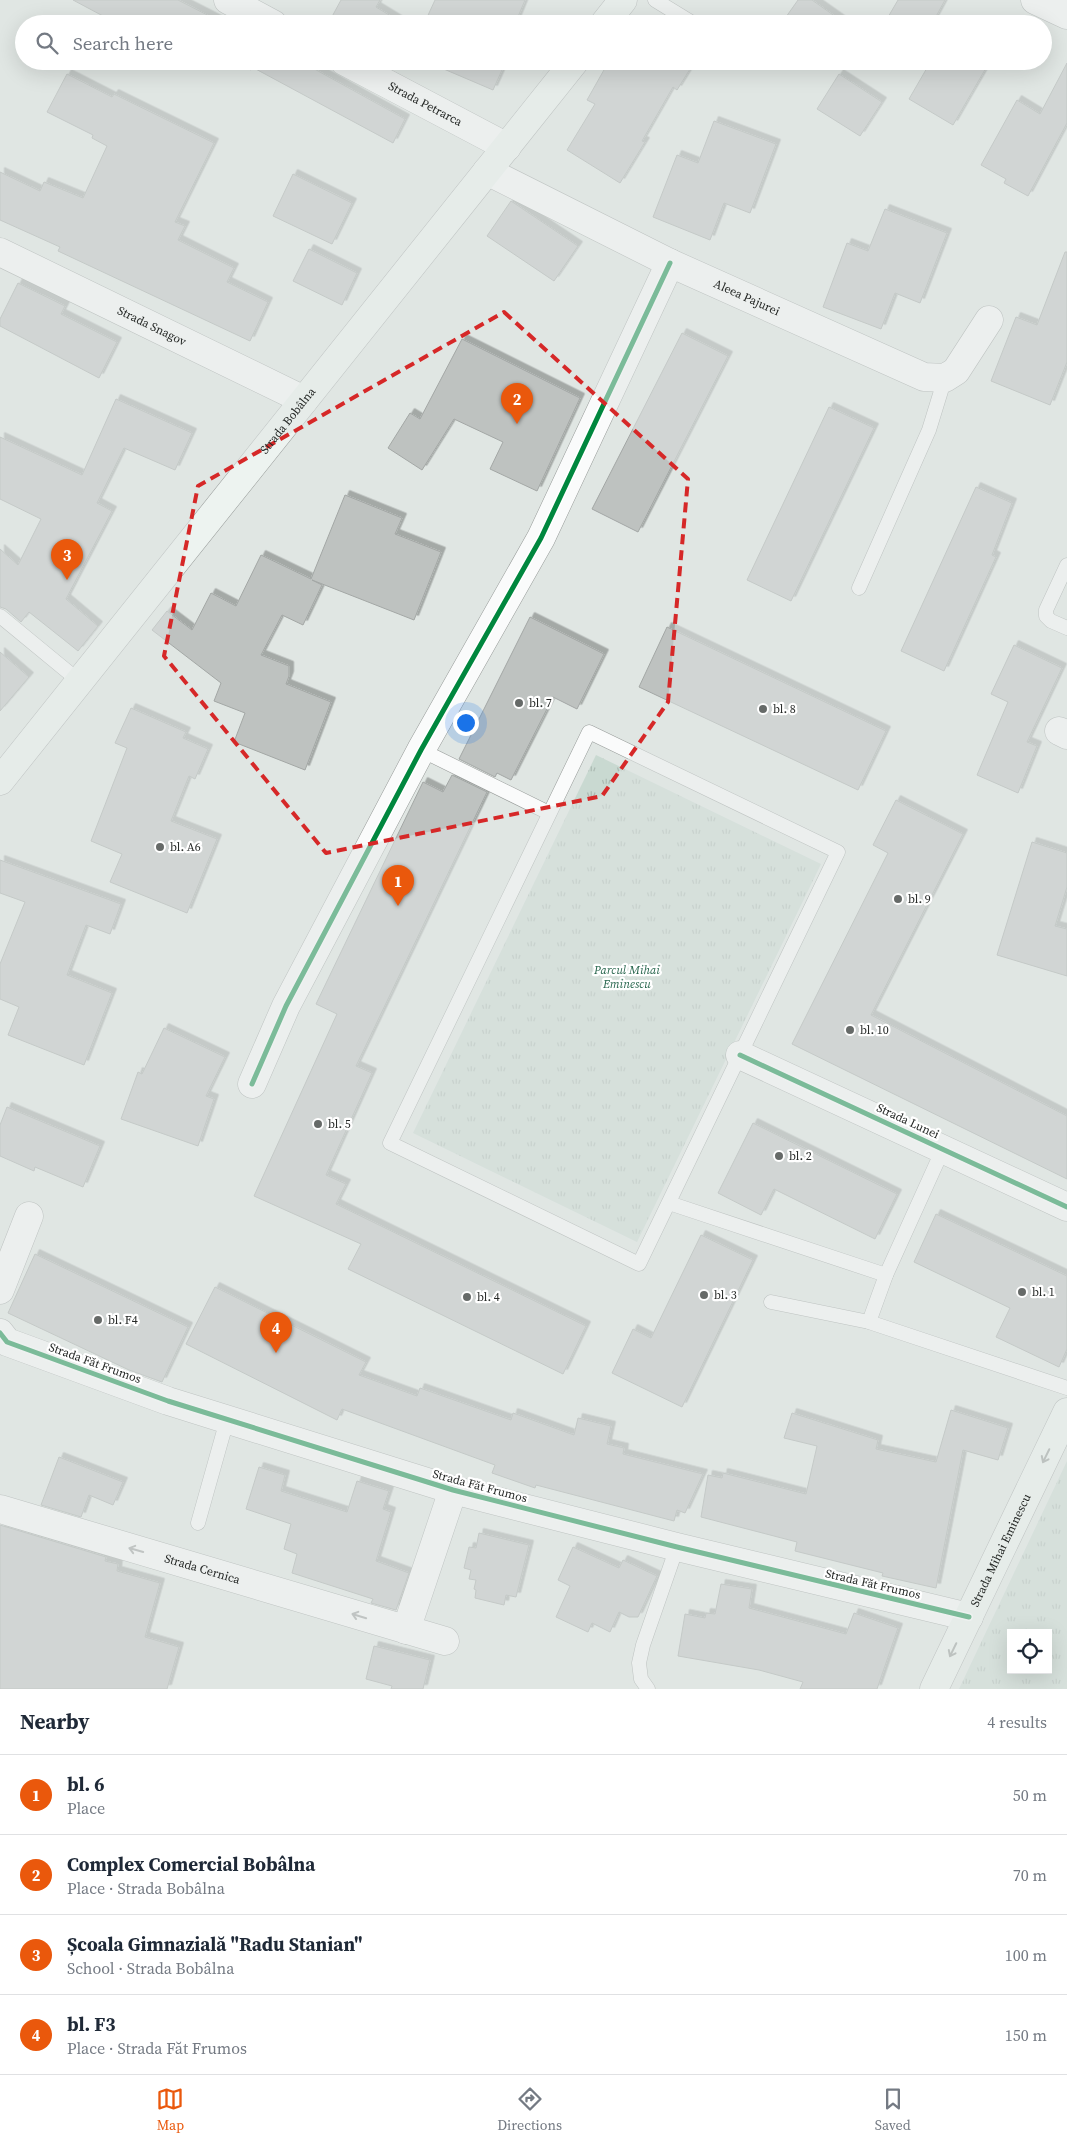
<!DOCTYPE html>
<meta charset="utf-8">
<style>
:root{--surface:#fff;--page:#f2f2f3;--text:#1f2937;--muted:#747a83;--line:#e0e1e3;--accent:#ea580c}
body{margin:0;font-family:"Source Serif 4",serif;background:var(--page);color:var(--text)}
.controls{position:absolute;right:15px;bottom:15px;display:grid;overflow:hidden;border-radius:0px;box-shadow:0 5px 20px #0002}
.controls button{width:45px;height:45px;display:grid;place-items:center;padding:0;border:0;border-bottom:1px solid var(--line);background:var(--surface);color:var(--text);font:25px sans-serif}
.you{position:absolute;left:465px;top:722px;width:18px;height:18px;margin:-12px;border:4px solid #fff;border-radius:50%;background:#1a73e8;box-shadow:0 0 0 8px #1a73e833}
.badge{display:grid;place-items:center;width:32px;height:32px;border-radius:50%;background:var(--accent);color:#fff;font-size:16px;font-weight:700}
.pin{position:absolute;translate:-50% -41px;filter:drop-shadow(0 1px 2px #0008)}
.pin::after{content:'';position:absolute;top:26px;width:18px;height:15px;background:inherit;clip-path:polygon(0 0,100% 0,50% 100%)}
.list{margin:0;padding:0;list-style:none}
h2{display:flex;justify-content:space-between;align-items:center;height:65px;margin:0;padding:0 20px;font-size:21px}
h2 small{font-size:16px;font-weight:400;color:var(--muted)}
.list li{display:grid;grid-template-columns:32px 1fr auto;gap:15px;align-items:center;box-sizing:border-box;height:80px;padding:0 20px;border-top:1px solid var(--line)}
.list b{display:block;font-size:19px;white-space:nowrap}
.list p{margin:0;font-size:16px;white-space:nowrap;color:var(--muted)}
.list em{font-size:16px;font-style:normal;color:var(--muted)}
.icon{flex:none;width:28px;height:28px;fill:none;stroke:currentColor;stroke-width:2;stroke-linecap:round;stroke-linejoin:round}
.map{position:relative;flex:none;width:1067px;height:1689px;overflow:hidden}
.search{position:absolute;background:var(--surface);box-shadow:0 5px 20px #0002;left:15px;right:15px;top:15px;height:55px;display:flex;align-items:center;gap:12px;box-sizing:border-box;padding:0 18px;border-radius:28px;color:var(--muted);font-size:19px}
.sheet{height:385px;background:var(--surface)}
nav{display:flex;justify-content:space-around;align-items:center;box-sizing:border-box;height:70px;border-top:1px solid var(--line);background:var(--surface);font-size:14px;color:var(--muted)}
nav a{display:grid;justify-items:center;gap:2px}
nav .on{color:var(--accent)}
.map>svg:first-child{display:block}
.park{fill:url(#park-tufts);fill-rule:evenodd}
.building{fill:#bec2c0;stroke:#a3a7a5;filter:url(#shadow)}
.lines{fill:none;stroke-linecap:round;stroke-linejoin:round}
.lane-casing{stroke:#979b99;stroke-width:15}
.street-casing{stroke:#979b99;stroke-width:29}
.secondary-casing{stroke:#979b99;stroke-width:29}
.lane{stroke:#fafbfb;stroke-width:14}
.street{stroke:#fafbfb;stroke-width:28}
.secondary{stroke:#edf3f0;stroke-width:28}
.cycleway-casing{stroke:#fff;stroke-width:8}
.cycleway{stroke:#00873e;stroke-width:5}
.oneway{stroke:#939895}
.oneway2{stroke:#9a9c9b}
.marked{fill:none;stroke:#d62828;stroke-width:4;stroke-dasharray:10 6;stroke-linejoin:round}
.poi-dot{fill:#666a68;stroke:#fff;stroke-width:2}
.labels{text-anchor:middle;stroke-width:4.5;stroke-linejoin:round;paint-order:stroke}
.street-label{font-size:12px;fill:#252826;stroke:#fff}
.poi-label{font-size:12px;fill:#252826;stroke:#fff;text-anchor:start}
.park-label{font-size:12px;font-style:italic;fill:#26654c;stroke:#fff}
</style>
<div class="map">
<svg width="1067" height="1689" viewBox="0 0 1067 1689">
<defs>
<pattern id="park-tufts" width="24" height="20" patternUnits="userSpaceOnUse" patternTransform="scale(1.25)"><rect width="24" height="20" fill="#c9d9d1"/><path d="M3 7l-1-3M5 7V3M7 7l1-3M15 17l-1-3M17 17v-4M19 17l1-3" fill="none" stroke="#acbab3"/></pattern>
<filter id="shadow"><feDropShadow dx="4.5" dy="-4.5" stdDeviation="0" flood-color="#0004"/></filter>
</defs>
<rect width="100%" height="100%" fill="#e0e6e3"/>
<g class="park">
<path d="M596,755l225,109 -184,378 -224,-109z"/>
<path d="M1067,1461v228h-108zM1011,1633h37v37h-37z"/>
</g>
<g class="building">
<path d="M73,0h105l47,24h-107z"/>
<path d="M341,0h39l-4,7 28,17h-76z"/>
<path d="M435,0h90l-10,24h-91z"/>
<path d="M798,0h14l34,24h-65z"/>
<path d="M898,0h47l-13,24h-48z"/>
<path d="M235,61h65l105,58 -12,24 -141,-76 -1,3z"/>
<path d="M425,61h81l-13,29z"/>
<path d="M609,61h86l-18,29 -4,-3 -31,54 3,1 -25,41 -53,-33 28,-46 -8,-4z"/>
<path d="M931,61h59l-37,64 -44,-26z"/>
<path d="M1067,63v60l-39,73 -24,-13 2,-4 -25,-14 36,-65 23,14z"/>
<path d="M67,74l45,23 2,-3 100,49 -39,79 10,4 -7,14 56,28 -7,14 41,20 -18,39 -192,-90 2,-4 -60,-27v-48l40,19 4,-9 39,16 24,-52 -15,-8 1,-3 -46,-23z"/>
<path d="M839,74l43,28 -22,34 -43,-27z"/>
<path d="M714,121l62,23 -26,69 -26,-10 -14,37 -57,-23 24,-62 21,8z"/>
<path d="M293,174l59,29 -20,41 -59,-28z"/>
<path d="M511,201l67,45 -24,35 -67,-45z"/>
<path d="M885,209l62,24 -27,70 -25,-10 -14,36 -58,-22 24,-64 21,8z"/>
<path d="M309,249l48,24 -15,32 -49,-24z"/>
<path d="M1065,252h2v110l-17,43 -59,-24 25,-64 21,8z"/>
<path d="M18,283l47,23 -4,8 56,28 -18,36 -99,-52v-7z"/>
<path d="M682,333l46,23 -90,176 -46,-23z"/>
<path d="M462,339l118,59 -43,93 -47,-22 13,-27 -49,-23 -32,51 -34,-22 22,-35 10,6z"/>
<path d="M116,399l76,34 -17,37 -51,-22 -27,55 15,8 -46,88 32,27 -20,25 -49,-39 -8,10 -15,-13 -6,-2v-58l18,16 23,-46 -41,-20v-62l82,38z"/>
<path d="M829,407l45,21 -83,173 -44,-21z"/>
<path d="M976,487l36,16 -20,52 4,2 -52,114 -43,-20z"/>
<path d="M345,495l57,23 -7,16 46,18 -27,68 -102,-40 10,5 -19,40 -21,-10 -21,40 28,11v10l-3,8 45,18 -26,68 -71,-28 11,-29 -31,-12 7,-18 -69,-53 15,-19 25,19 19,-37 25,13 25,-51 50,24z"/>
<path d="M530,617l74,37 -27,55 -24,-12 -42,83 -14,-7 -2,4 -36,-18z"/>
<path d="M667,627l219,104 -28,59 -219,-103z"/>
<path d="M1014,645l48,23 -35,74 10,4 -19,47 -41,-18 31,-73 -17,-8z"/>
<path d="M0,652l29,25 -29,34z"/>
<path d="M131,708l55,24 -3,6 25,11 -13,30 -6,-3 -18,45 46,18 -30,74 -77,-31 12,-28 -31,-13 36,-93 -12,-5z"/>
<path d="M452,775l35,17 -131,274 16,7 -46,102 20,9 -10,20 250,122 -23,48 -215,-105 13,-25 -107,-48 83,-182 -21,-10 107,-222 20,10z"/>
<path d="M896,800l67,34 -92,181 196,101v63l-275,-135 96,-191 -15,-8z"/>
<path d="M1032,842l35,11v34l-12,39 12,3v47l-70,-21z"/>
<path d="M0,860l121,44 -11,30 -24,-9 -19,50 45,18 -28,72 -76,-30 11,-28 -19,-8v-35l25,-62 -25,-9z"/>
<path d="M164,1028l61,29 -19,39 8,3 -16,47 -77,-27 17,-47 4,2z"/>
<path d="M7,1107l93,39 -17,41 -48,-20 -1,4 -34,-15v-31z"/>
<path d="M753,1123l144,71 -22,45 -101,-50 -13,26 -43,-22z"/>
<path d="M936,1214l131,62v73l-8,18 -63,-30 14,-29 -96,-46z"/>
<path d="M701,1235l52,25 -71,147 -70,-34 21,-44 18,9z"/>
<path d="M35,1254l153,73 -26,55 -33,-12 -121,-57z"/>
<path d="M215,1287l151,75 -7,13 58,21 3,-8 91,32 2,-7 61,22 4,-17 33,8 -4,18 17,4 -1,6 80,20 -18,39 -8,-3 -3,11 -138,-36 -1,3 -43,-15 3,-8 -153,-56 -5,11 -151,-76z"/>
<path d="M951,1410l57,18 -10,32 -35,-10 -27,138 -54,-12 1,-3 -88,-22 2,-9 -96,-25 7,-42 14,3 1,-5 83,21 11,-48 -33,-8 8,-25 86,27 -2,9 60,13z"/>
<path d="M59,1457l64,25 -10,23 -24,-10 -8,22 -40,-12z"/>
<path d="M259,1467l26,8 -4,16 66,21 10,-31 32,10 -6,18 8,3 -15,49 33,12 -13,37 -25,-7 2,-4 -81,-26 5,-19 -13,-5 7,-25 -45,-15z"/>
<path d="M0,1525l106,32 -1,4 13,3 -1,7 43,12 -15,54 34,10 -12,42h-167z"/>
<path d="M479,1533l50,12 -13,52 -10,-2 -2,10 -29,-7 1,-8 -2,-1 2,-9 -7,-1 2,-9 -7,-2 5,-21 7,1z"/>
<path d="M573,1547l46,21 4,-8 34,16 -19,41h-9l-10,-5 -9,20 -18,-9 -4,9 -32,-15 14,-31 -12,-6z"/>
<path d="M721,1584l31,5 -3,19 97,26 8,-21 44,15 -21,61h-77l3,-7 -44,-12 -81,-14 7,-42 20,4 1,-5 9,1z"/>
<path d="M374,1646l56,14 -7,29h-32l1,-3 -26,-7z"/>
</g>
<g class="lines">
<defs>
<g id="lane">
<path d="M655,0l39,24"/>
<path d="M1067,565l-21,45v6l5,5 16,7"/>
<path d="M859,588l70,-158 16,-52"/>
<path d="M0,616l79,65"/>
<path d="M589,732l249,120 -199,412 -249,-121z"/>
<path d="M421,750l128,63"/>
<path d="M669,1203l217,72"/>
<path d="M771,1302l98,20 198,66"/>
<path d="M869,1322l17,-47 57,-126"/>
<path d="M198,1523l29,-103"/>
<path d="M648,1689l-7,-10 -2,-16 4,-18 34,-98"/>
</g>
<g id="street">
<path d="M228,0l45,24"/>
<path d="M1035,0l32,15"/>
<path id="s1" d="M344,61l163,86"/>
<path id="s2" d="M487,171l183,92 254,114 21,1 11,-7 33,-51"/>
<path id="s3" d="M0,252l304,148"/>
<path d="M1059,731l8,4"/>
<path d="M740,1055l327,152"/>
<path d="M252,1084l34,-78 135,-256 120,-212 129,-275"/>
<path d="M0,1290l29,-74"/>
<path d="M0,1333l7,9 161,59 285,89 224,57 292,70"/>
<path id="s4" d="M0,1509l445,132"/>
<path d="M406,1630l47,-140"/>
</g>
<g id="secondary">
<path d="M604,24l19,-24"/>
<path id="s5" d="M0,781l575,-720"/>
<path id="s6" d="M934,1689l133,-277"/>
</g>
</defs>
<use href="#lane" class="lane-casing"/>
<use href="#street" class="street-casing"/>
<use href="#secondary" class="secondary-casing"/>
<use href="#lane" class="lane"/>
<use href="#street" class="street"/>
<use href="#secondary" class="secondary"/>
<defs>
<g id="cycleway">
<path d="M740,1055l327,152"/>
<path d="M252,1084l34,-78 135,-256 120,-212 129,-275"/>
<path d="M0,1333l7,9 161,59 285,89 224,57 292,70"/>
</g>
</defs>
<use href="#cycleway" class="cycleway-casing"/>
<use href="#cycleway" class="cycleway"/>
</g>
<defs><path id="oneway-shaft" d="M-6 0H5M1.5-3L5.5 0L1.5 3" fill="none" stroke-width="1.6" stroke-linecap="round" stroke-linejoin="round" transform="scale(1.25)"/></defs>
<g class="oneway">
<use href="#oneway-shaft" transform="translate(1046 1456) rotate(116)"/>
<use href="#oneway-shaft" transform="translate(953 1650) rotate(116)"/>
</g>
<g class="oneway2">
<use href="#oneway-shaft" transform="translate(136 1550) rotate(-164)"/>
<use href="#oneway-shaft" transform="translate(359 1616) rotate(-163)"/>
</g>
<path d="M0 0H1067V1689H0ZM504,312l184,167 -20,223 -66,94 -276,57 -162,-197 34,-170z" fill="#e0e6e3" fill-opacity=".55" fill-rule="evenodd"/>
<path class="marked" d="M504,312l184,167 -20,223 -66,94 -276,57 -162,-197 34,-170z"/>
<g class="poi-dot">
<circle cx="519" cy="703" r="5"/>
<circle cx="763" cy="709" r="5"/>
<circle cx="160" cy="847" r="5"/>
<circle cx="898" cy="899" r="5"/>
<circle cx="850" cy="1030" r="5"/>
<circle cx="318" cy="1124" r="5"/>
<circle cx="779" cy="1156" r="5"/>
<circle cx="1022" cy="1292" r="5"/>
<circle cx="704" cy="1295" r="5"/>
<circle cx="467" cy="1297" r="5"/>
<circle cx="98" cy="1320" r="5"/>
</g>
<g class="labels">
<g class="street-label">
<text dy="4" stroke="none"><textPath href="#s1" startOffset="92">Strada Petrarca</textPath></text>
<text dy="4" stroke="none"><textPath href="#s2" startOffset="289">Aleea Pajurei</textPath></text>
<text dy="4" stroke="none"><textPath href="#s3" startOffset="169">Strada Snagov</textPath></text>
<text dy="4" stroke="none"><textPath href="#s5" startOffset="461">Strada Bobâlna</textPath></text>
<text transform="translate(908 1121) rotate(25)" y="4">Strada Lunei</text>
<text transform="translate(95 1363) rotate(20)" y="4">Strada Făt Frumos</text>
<text transform="translate(480 1486) rotate(15)" y="4">Strada Făt Frumos</text>
<text dy="4" stroke="none"><textPath href="#s6" startOffset="154">Strada Mihai Eminescu</textPath></text>
<text dy="4" stroke="none"><textPath href="#s4" startOffset="211">Strada Cernica</textPath></text>
<text transform="translate(873 1584) rotate(13)" y="4">Strada Făt Frumos</text>
</g>
<g class="poi-label">
<text x="529" y="707">bl. 7</text>
<text x="773" y="713">bl. 8</text>
<text x="170" y="851">bl. A6</text>
<text x="908" y="903">bl. 9</text>
<text x="860" y="1034">bl. 10</text>
<text x="328" y="1128">bl. 5</text>
<text x="789" y="1160">bl. 2</text>
<text x="1032" y="1296">bl. 1</text>
<text x="714" y="1299">bl. 3</text>
<text x="477" y="1301">bl. 4</text>
<text x="108" y="1324">bl. F4</text>
</g>
<g class="park-label">
<text x="627" y="974">Parcul Mihai<tspan x="627" dy="14">Eminescu</tspan></text>
</g>
</g>
</svg>
<div class="controls">
<button><svg class="icon" aria-label="locate" viewBox="0 0 24 24"><circle cx="12" cy="12" r="6"/><path d="M12 2v4M12 18v4M2 12h4M18 12h4"/></svg></button>
</div>
<div class="you"></div>
<div class="pin badge" style="left:398px;top:906px">1</div>
<div class="pin badge" style="left:517px;top:424px">2</div>
<div class="pin badge" style="left:67px;top:580px">3</div>
<div class="pin badge" style="left:276px;top:1353px">4</div>
<div class="search"><svg class="icon" aria-label="search" viewBox="0 0 24 24"><circle cx="10" cy="10" r="6"/><path d="M15 15l6 6"/></svg>Search here</div>
</div>
<section class="sheet">
<h2>Nearby<small>4 results</small></h2>
<ul class="list">
<li><span class="badge">1</span><div><b>bl. 6</b><p>Place</p></div><em>50 m</em></li>
<li><span class="badge">2</span><div><b>Complex Comercial Bobâlna</b><p>Place · Strada Bobâlna</p></div><em>70 m</em></li>
<li><span class="badge">3</span><div><b>Școala Gimnazială &quot;Radu Stanian&quot;</b><p>School · Strada Bobâlna</p></div><em>100 m</em></li>
<li><span class="badge">4</span><div><b>bl. F3</b><p>Place · Strada Făt Frumos</p></div><em>150 m</em></li>
</ul>
</section>
<nav>
<a class="on"><svg class="icon" aria-label="map" viewBox="0 0 24 24"><path d="M3 6l6-2 6 2 6-2v14l-6 2-6-2-6 2zM9 4v14M15 6v14"/></svg>Map</a>
<a><svg class="icon" aria-label="directions" viewBox="0 0 24 24"><path d="M12 3l9 9-9 9-9-9zM9 14v-3h6M13 9l2 2-2 2"/></svg>Directions</a>
<a><svg class="icon" aria-label="saved" viewBox="0 0 24 24"><path d="M7 4h10v16l-5-4-5 4z"/></svg>Saved</a>
</nav>
